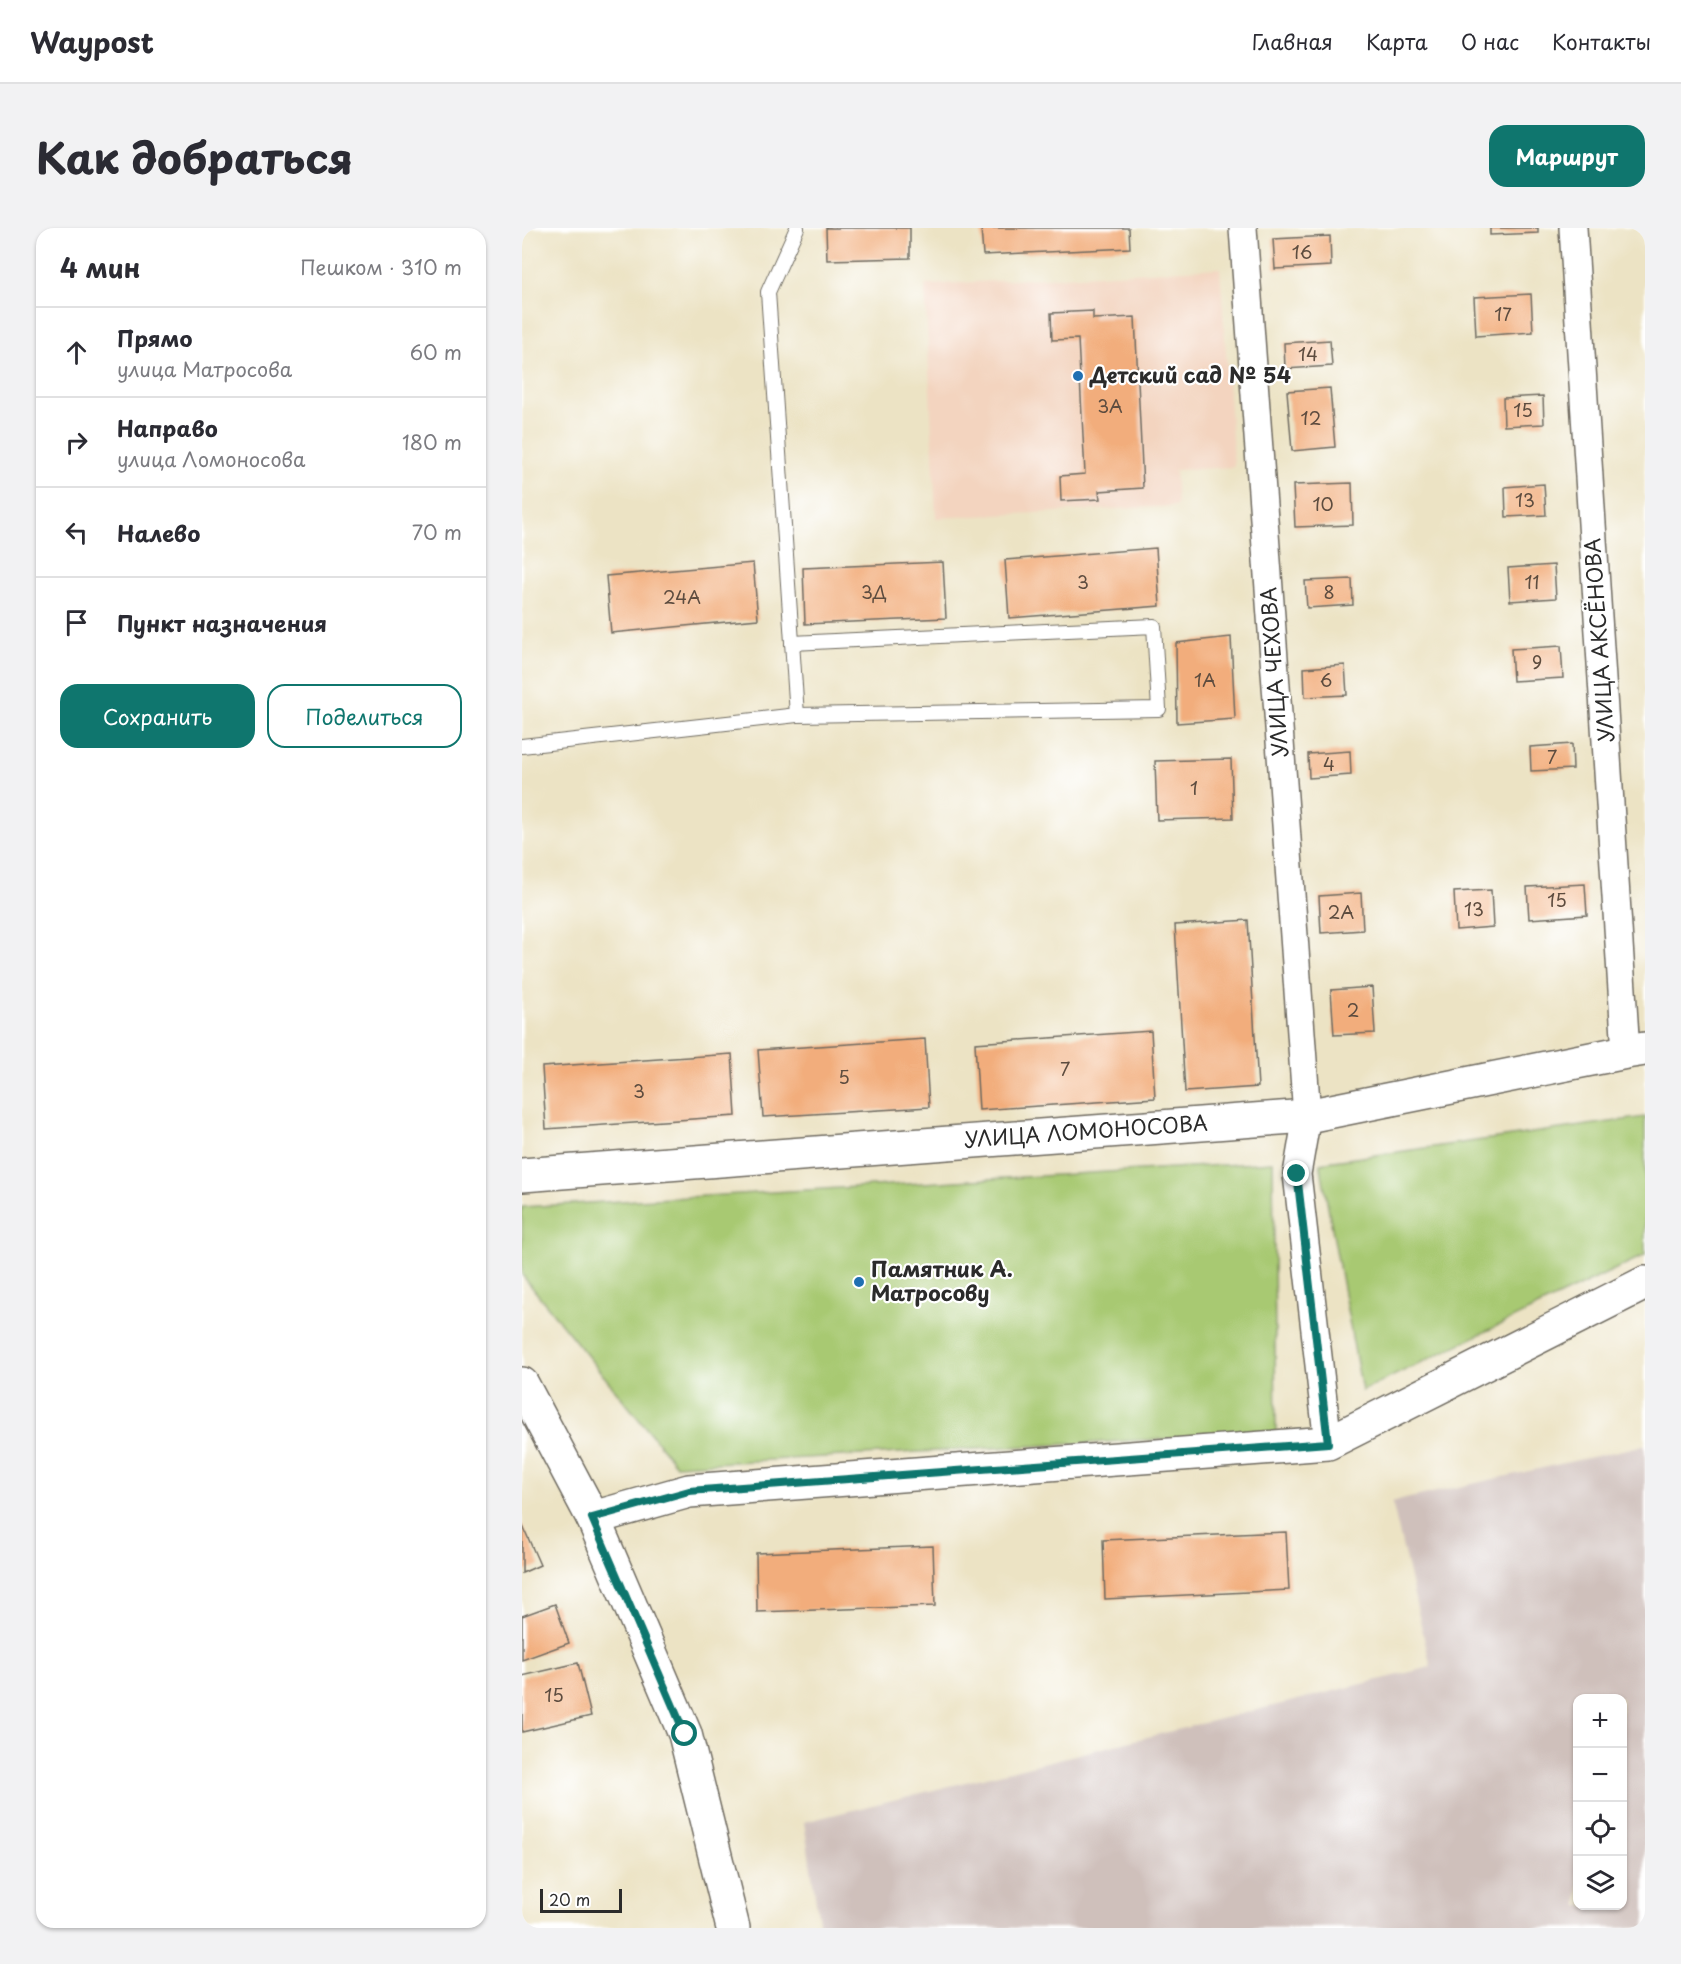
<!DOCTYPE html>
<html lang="ru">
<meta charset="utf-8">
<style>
:root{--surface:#fff;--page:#f2f2f3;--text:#2b2b33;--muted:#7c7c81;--line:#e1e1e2;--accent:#0f766e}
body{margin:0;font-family:"Playpen Sans",sans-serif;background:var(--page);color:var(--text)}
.controls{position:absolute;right:18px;bottom:18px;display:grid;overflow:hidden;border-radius:12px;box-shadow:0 2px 4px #0004}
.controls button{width:54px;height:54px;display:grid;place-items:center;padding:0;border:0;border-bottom:2px solid var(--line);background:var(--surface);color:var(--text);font:30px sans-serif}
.scale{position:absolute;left:18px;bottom:15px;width:82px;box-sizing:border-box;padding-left:6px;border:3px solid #2b2b2b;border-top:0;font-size:16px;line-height:21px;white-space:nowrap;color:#2b2b2b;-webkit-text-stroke:4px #fff;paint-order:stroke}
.stop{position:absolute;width:18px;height:18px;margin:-14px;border:4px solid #0f766e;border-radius:50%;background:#fff}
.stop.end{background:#0f766e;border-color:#fff;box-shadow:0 2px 6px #0008}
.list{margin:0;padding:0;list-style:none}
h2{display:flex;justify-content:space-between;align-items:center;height:78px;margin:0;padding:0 24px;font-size:26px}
h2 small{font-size:20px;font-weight:400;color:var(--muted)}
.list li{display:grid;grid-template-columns:39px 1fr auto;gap:18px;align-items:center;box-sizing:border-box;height:90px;padding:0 24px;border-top:2px solid var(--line)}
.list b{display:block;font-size:22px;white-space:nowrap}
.list p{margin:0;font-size:20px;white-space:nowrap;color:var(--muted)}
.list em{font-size:20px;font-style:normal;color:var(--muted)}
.actions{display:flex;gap:12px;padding:18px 24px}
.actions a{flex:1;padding:14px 0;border:2px solid var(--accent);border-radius:18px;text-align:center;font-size:21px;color:var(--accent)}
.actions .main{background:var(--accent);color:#fff}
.icon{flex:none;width:33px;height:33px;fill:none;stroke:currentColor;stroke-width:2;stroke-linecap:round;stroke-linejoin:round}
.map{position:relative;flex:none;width:1123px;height:1700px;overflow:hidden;border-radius:18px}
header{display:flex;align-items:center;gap:36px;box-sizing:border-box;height:84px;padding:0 30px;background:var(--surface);border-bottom:2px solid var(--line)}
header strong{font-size:28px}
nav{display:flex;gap:33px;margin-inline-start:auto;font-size:21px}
.intro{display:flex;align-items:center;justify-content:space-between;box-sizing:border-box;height:144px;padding:0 36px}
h1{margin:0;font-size:42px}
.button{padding:15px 27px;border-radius:18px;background:var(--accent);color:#fff;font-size:21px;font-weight:700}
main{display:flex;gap:36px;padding:0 36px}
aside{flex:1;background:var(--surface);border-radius:18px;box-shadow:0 2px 4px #0004}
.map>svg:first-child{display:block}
.built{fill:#f3d4bf}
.industrial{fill:#cfc0bb;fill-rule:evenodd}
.green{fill:#a8c972;stroke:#6a7a4e;stroke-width:1.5}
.building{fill:#f2ad7b}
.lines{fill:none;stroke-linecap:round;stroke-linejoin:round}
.lane-casing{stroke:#6f6b61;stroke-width:16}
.street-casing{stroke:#6f6b61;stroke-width:30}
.secondary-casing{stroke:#6f6b61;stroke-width:36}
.lane{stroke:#fff;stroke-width:14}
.street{stroke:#fff;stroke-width:27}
.secondary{stroke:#fff;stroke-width:33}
.route{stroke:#0f766e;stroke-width:8}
.poi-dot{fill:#1f6fb2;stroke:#fff;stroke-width:2}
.labels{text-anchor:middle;stroke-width:4.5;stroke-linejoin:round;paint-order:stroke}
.number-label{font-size:18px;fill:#5d4c3f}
.poi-label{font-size:21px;font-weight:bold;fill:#2b2b2b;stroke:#fff;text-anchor:start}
.street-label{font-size:21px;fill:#2b2b2b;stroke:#fff}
</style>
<header>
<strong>Waypost</strong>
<nav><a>Главная</a><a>Карта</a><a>О нас</a><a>Контакты</a></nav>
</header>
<div class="intro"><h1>Как добраться</h1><a class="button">Маршрут</a></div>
<main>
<aside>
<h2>4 мин<small>Пешком · 310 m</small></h2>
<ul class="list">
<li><svg class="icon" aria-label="ahead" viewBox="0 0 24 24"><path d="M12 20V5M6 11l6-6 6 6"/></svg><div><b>Прямо</b><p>улица Матросова</p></div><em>60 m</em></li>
<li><svg class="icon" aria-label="right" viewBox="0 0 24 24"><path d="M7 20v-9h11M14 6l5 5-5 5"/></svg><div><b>Направо</b><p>улица Ломоносова</p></div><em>180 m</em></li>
<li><svg class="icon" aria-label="left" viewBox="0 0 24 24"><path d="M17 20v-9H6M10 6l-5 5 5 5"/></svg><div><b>Налево</b></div><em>70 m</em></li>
<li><svg class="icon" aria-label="arrive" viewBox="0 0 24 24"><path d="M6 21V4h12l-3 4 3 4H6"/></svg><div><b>Пункт назначения</b></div></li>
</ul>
<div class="actions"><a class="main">Сохранить</a><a>Поделиться</a></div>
</aside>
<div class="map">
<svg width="1123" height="1700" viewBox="0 0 1123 1700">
<rect width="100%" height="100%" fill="#fff"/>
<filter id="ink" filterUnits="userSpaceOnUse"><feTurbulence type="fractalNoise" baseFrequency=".0167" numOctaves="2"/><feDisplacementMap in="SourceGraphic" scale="12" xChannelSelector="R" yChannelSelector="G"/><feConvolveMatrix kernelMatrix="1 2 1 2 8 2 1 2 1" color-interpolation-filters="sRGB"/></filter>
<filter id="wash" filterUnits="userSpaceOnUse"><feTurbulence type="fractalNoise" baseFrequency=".008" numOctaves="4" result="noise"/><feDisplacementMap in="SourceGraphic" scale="24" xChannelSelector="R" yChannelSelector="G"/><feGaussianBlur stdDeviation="1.35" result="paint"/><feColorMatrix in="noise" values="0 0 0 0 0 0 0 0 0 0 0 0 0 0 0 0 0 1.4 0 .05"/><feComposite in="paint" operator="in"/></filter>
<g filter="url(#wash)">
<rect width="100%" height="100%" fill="#ece3c4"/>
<path class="built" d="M698,40l14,199 -59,3 2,36 -241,12 -11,-233z"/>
<path class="industrial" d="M1123,1217v483h-825l-16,-106 627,-155 -39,-165zM1056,1470h44v208h-44z"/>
<g class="green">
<path d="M1123,889v138l-283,136 -42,-228z"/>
<path d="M751,934l3,271 -600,32 -154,-190v-68z"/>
</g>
<g id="blocks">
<g class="building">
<path d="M304,0h84v30l-83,2z"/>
<path d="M459,0h148l1,20 -147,7z"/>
<path d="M968,0h48v5l-48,2z"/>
<path d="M808,8l1,30 -56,3 -2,-30z"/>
<path d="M1009,66l2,38 -57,4 -2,-39z"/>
<path d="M571,83v8l42,-2 8,171 -44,3 1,8 -39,2 -1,-25 25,-2 -7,-135 -26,1 -1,-27z"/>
<path d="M808,112l2,26 -47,3 -1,-26z"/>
<path d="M808,160l5,59 -43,4 -5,-60z"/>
<path d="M1021,168l1,28 -40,2 -1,-28z"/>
<path d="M830,255l1,42 -58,2 -2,-42z"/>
<path d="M1022,256l2,31 -40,2 -1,-30z"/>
<path d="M634,320l4,58 -151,12 -4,-58z"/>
<path d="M421,334l3,56 -141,6 -2,-56z"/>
<path d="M231,335l5,56 -147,14 -5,-57z"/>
<path d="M1032,337l2,33 -46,3 -2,-33z"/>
<path d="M830,351l1,26 -46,3 -2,-27z"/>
<path d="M709,409l4,82 -58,4 -1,-80z"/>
<path d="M1039,418l2,32 -50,3 -2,-32z"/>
<path d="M823,437l2,30 -42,2 -1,-29z"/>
<path d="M1050,516l1,25 -42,2 -1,-24z"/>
<path d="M828,523l1,24 -42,3 -1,-24z"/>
<path d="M709,531l2,59 -76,2 -2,-59z"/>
<path d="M1063,656l2,31 -58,4 -2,-32z"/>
<path d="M969,662l2,37 -37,3 -2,-38z"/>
<path d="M839,665l2,37 -42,3 -2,-37z"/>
<path d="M726,692l10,167 -73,5 -10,-167z"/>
<path d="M850,759l3,46 -41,2 -3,-45z"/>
<path d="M629,803l4,67 -176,12 -4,-67z"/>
<path d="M403,811l4,68 -166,10 -5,-67z"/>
<path d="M210,826l4,62 -190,13 -4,-62z"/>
<path d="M0,1296l18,41 -18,8z"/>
<path d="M764,1304l3,58 -184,9 -2,-59z"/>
<path d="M411,1318l2,60 -178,6 -1,-59z"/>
<path d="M33,1376l14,39 -47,17v-44z"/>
<path d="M56,1435l13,53 -69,16v-56z"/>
</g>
</g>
</g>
<g filter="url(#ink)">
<use href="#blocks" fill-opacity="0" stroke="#6f6b61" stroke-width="1.5"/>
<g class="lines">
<defs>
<g id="lane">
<path d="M275,487l-29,-423 29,-64"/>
<path d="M0,518l275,-31 362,-6 -5,-83 -362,17"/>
</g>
<g id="street">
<path d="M721,0l64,888 -10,58 31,269"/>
<path d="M1051,0l53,824"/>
</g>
<g id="secondary">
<path d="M0,947l785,-59 319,-64 19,-3"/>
<path d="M0,1156l71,134 92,216 48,194"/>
<path d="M71,1290l96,-27 639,-48 317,-160"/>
</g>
</defs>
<use href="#lane" class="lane-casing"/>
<use href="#street" class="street-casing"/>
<use href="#secondary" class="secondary-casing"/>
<use href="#lane" class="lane"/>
<use href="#street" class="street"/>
<use href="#secondary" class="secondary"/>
</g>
</g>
<g class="lines" filter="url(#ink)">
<path class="route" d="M163,1506l-93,-216 97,-27 639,-48 -31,-269"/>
</g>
<g class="poi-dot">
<circle cx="556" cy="148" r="6"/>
<circle cx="337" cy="1054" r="6"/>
</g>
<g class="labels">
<g class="number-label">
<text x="780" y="31">16</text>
<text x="981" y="93">17</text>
<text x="786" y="133">14</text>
<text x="588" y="185">3А</text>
<text x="1001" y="189">15</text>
<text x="789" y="197">12</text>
<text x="1003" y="279">13</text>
<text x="801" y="283">10</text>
<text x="561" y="361">3</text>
<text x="1010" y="361">11</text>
<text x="352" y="371">3Д</text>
<text x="807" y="371">8</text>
<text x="160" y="376">24А</text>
<text x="1015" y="441">9</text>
<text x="683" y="459">1А</text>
<text x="804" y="459">6</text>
<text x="1030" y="536">7</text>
<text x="807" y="543">4</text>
<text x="672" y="567">1</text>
<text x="1035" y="679">15</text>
<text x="952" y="688">13</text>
<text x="819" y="691">2А</text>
<text x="831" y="789">2</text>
<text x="543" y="848">7</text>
<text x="322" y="856">5</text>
<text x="117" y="870">3</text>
<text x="32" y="1474">15</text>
</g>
<g class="poi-label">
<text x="568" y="155">Детский сад № 54</text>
<text x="349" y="1049">Памятник А.<tspan x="349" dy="24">Матросову</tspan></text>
</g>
<g class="street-label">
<text transform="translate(1078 412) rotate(-94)" y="7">УЛИЦА АКСЁНОВА</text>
<text transform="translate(753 444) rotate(-94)" y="7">УЛИЦА ЧЕХОВА</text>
<text transform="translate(564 904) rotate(-4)" y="7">УЛИЦА ЛОМОНОСОВА</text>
</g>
</g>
</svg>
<div class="controls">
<button>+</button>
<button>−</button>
<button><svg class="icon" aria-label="locate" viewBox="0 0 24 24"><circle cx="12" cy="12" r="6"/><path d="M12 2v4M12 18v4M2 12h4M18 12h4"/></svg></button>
<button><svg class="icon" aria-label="layers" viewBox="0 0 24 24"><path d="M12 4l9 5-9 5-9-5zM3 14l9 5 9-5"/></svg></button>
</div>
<div class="scale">20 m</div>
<div class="stop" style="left:163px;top:1506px"></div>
<div class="stop end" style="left:775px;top:946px"></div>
</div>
</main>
